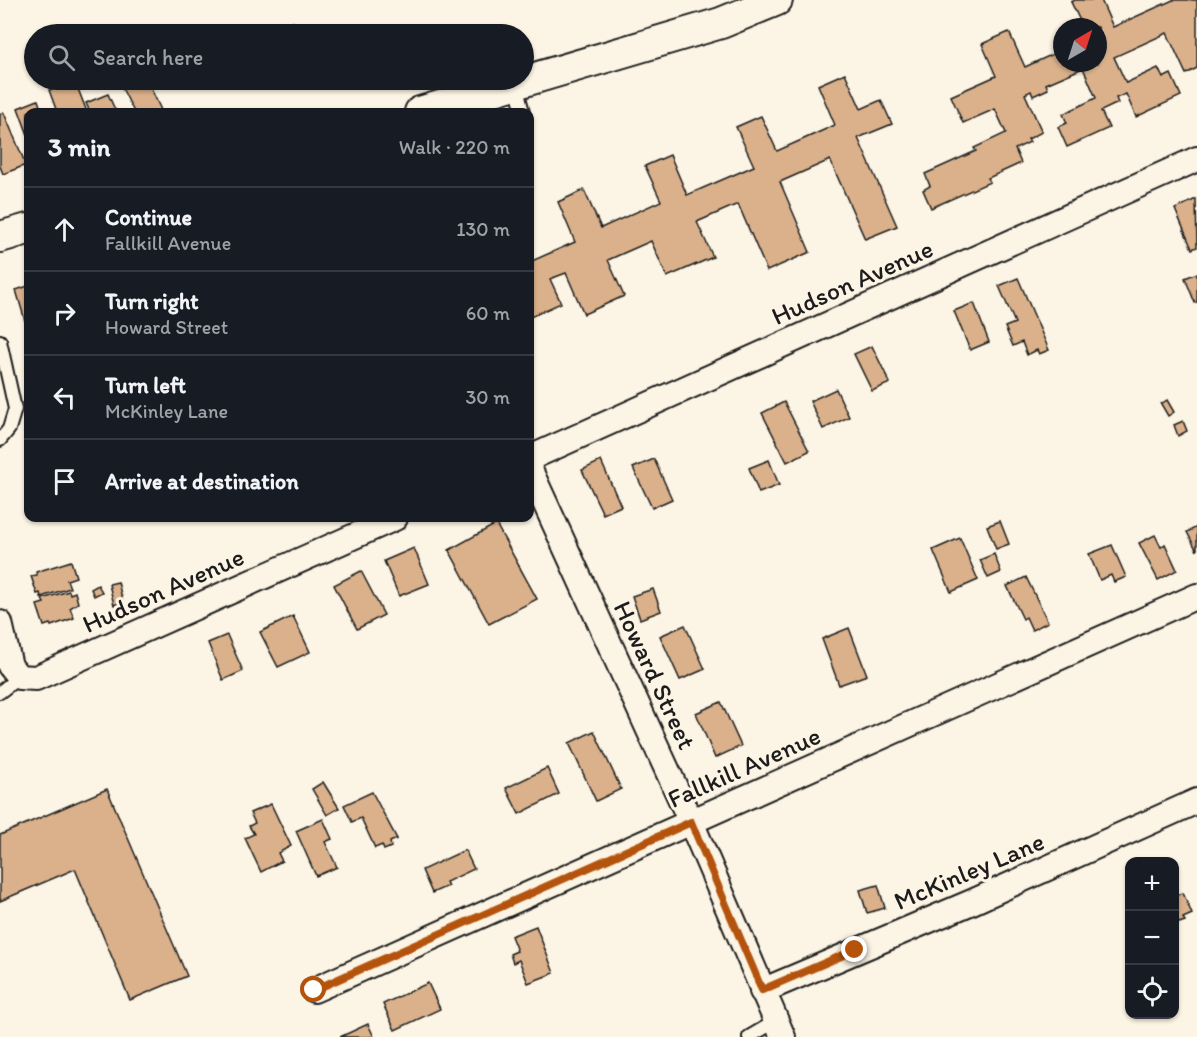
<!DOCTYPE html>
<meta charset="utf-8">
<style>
:root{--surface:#171b24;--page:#242831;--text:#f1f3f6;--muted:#9ea1a6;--line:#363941}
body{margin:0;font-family:Itim,sans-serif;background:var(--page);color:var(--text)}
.controls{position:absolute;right:18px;bottom:18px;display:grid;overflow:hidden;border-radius:12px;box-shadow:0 2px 4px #0004}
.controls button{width:54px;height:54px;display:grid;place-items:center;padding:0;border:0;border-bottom:2px solid var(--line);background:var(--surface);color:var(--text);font:30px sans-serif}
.compass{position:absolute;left:1053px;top:18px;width:54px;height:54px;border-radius:50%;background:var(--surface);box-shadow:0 2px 4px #0004;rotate:39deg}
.stop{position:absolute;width:18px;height:18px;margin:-14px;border:4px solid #b45309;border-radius:50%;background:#fff}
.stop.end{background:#b45309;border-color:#fff;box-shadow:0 2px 6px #0008}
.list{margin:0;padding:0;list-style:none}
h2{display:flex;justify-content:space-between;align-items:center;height:78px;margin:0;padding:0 24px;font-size:26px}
h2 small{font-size:20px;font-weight:400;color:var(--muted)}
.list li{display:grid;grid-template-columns:39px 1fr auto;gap:18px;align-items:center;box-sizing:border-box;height:84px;padding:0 24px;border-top:2px solid var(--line)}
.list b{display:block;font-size:22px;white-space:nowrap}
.list p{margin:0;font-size:20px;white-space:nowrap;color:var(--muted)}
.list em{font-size:20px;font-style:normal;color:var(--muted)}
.icon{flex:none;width:33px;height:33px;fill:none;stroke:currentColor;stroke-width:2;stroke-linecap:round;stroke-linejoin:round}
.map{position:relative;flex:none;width:1197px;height:1037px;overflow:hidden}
.search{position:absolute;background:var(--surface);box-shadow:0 2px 4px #0004;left:24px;top:24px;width:510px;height:66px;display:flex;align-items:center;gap:15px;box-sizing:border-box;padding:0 21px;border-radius:33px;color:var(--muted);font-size:22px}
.panel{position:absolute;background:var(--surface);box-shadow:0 2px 4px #0004;left:24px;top:108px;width:510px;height:414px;border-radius:12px}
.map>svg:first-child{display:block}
.building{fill:#dab18b;stroke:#1c1c1c;stroke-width:1.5}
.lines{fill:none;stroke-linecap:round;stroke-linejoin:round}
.service-casing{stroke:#1c1c1c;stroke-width:16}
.minor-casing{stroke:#1c1c1c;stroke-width:28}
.tertiary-casing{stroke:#1c1c1c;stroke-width:34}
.service{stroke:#fcf5e5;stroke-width:12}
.minor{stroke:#fcf5e5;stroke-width:24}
.tertiary{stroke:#fcf5e5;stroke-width:30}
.route{stroke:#b45309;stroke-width:8}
.labels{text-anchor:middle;stroke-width:6;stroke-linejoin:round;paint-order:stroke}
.street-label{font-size:26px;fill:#1c1c1c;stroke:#fcf5e5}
</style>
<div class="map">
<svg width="1197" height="1037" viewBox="0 0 1197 1037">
<rect width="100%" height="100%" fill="#fcf5e5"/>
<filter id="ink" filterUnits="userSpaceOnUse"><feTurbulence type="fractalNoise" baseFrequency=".0167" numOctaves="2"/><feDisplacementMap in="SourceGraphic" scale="12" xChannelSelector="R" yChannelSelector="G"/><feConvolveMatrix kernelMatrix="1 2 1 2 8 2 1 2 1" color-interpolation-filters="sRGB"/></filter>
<g filter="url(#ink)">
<g class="building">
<path d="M1075,0h26l12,27 60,-27h24v68l-11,6 -19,-41 -53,24 12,26 32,-15 5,10 8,-4 10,22 -45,21 -10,-23 -10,4 2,5 -17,8 8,17 -42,19 -9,-20 9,-4 -4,-9 33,-16 -13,-30 -37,16 2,5 -15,7 -2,-5 -6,3 17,38 -14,7 2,3 -15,7 6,14 -33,15 2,4 -59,26 -8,-18 7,-4 -5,-12 51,-23 -2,-3 32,-15 -11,-24 -32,14 -12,-27 45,-20 -14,-32 27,-12 16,35 37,-17v13h36v-36h-15l-12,-25z"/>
<path d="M293,22l6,12h-28l-1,-1z"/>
<path d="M845,73l16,36 20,-9 11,24 -34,14 39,88 -32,13 -35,-79 -50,22 30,70 -43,19 -29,-67 -41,18 16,35 -46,20 -16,-36 -43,19 16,36 -40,18 -18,-41 -16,6 11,24 -31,14v-63l2,7 43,-19 -17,-40 26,-12 17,38 60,-27 -16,-35 25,-11 17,40 67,-29 -18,-39 25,-11 16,35 58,-26 -17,-40z"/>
<path d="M135,80h12l14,30 -5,2h-22l-13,-26z"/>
<path d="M75,81l12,31h-30l-8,-22z"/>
<path d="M108,94l8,18h-26l-4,-9z"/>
<path d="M38,100l4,12h-14v23l-10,-27z"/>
<path d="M4,113l22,52 -23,9 -3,-8v-52z"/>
<path d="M1196,199l1,48 -5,2 -17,-40z"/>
<path d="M1197,273v29l-2,1 -10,-25z"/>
<path d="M1018,278l31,72 -10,4 -2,-4 -10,5 -5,-13 -9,4 -8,-19 10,-4 -16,-37z"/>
<path d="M28,286v45l-12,-41z"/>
<path d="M974,303l15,39 -19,8 -16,-39z"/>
<path d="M872,346l18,37 -18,8 -18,-37z"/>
<path d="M836,389l13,28 -26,12 -13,-28z"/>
<path d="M1167,400l7,12 -6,4 -7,-12z"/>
<path d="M784,402l25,49 -22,11 -25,-49z"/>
<path d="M1183,421l4,10 -9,5 -4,-11z"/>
<path d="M654,459l18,40 -20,9 -19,-40z"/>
<path d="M769,460l10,25 -20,8 -10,-25z"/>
<path d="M601,461l20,45 -18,8 -21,-44z"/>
<path d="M1000,521l9,23 -13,5 -9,-23z"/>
<path d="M496,524l41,75 -48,25 -40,-74z"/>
<path d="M1197,527v24l-10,-19z"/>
<path d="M1155,535l6,12 4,-3 12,26 -19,10 -19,-37z"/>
<path d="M960,538l18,42 -27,12 -18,-42z"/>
<path d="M1112,545l14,32 -12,5 -3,-7 -11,5 -11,-26z"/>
<path d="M414,548l15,36 -30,12 -15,-35z"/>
<path d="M994,554l7,18 -13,6 -8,-18z"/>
<path d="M71,561l5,16 -9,3 3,8 -29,9 -1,-4 -3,1 -6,-18 6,-1 -1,-3z"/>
<path d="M361,571l23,44 -27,14 -23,-44z"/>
<path d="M1026,577l22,45 -16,8 -6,-13 -3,2 -16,-33z"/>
<path d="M118,582l5,20 -9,3 -5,-21z"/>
<path d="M98,585l4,7 -8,4 -3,-7z"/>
<path d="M653,589l8,22 -21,8 -8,-23z"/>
<path d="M69,591l1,3 5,-2 3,11 -8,5 4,10 -23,8 -1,-2 -6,2 -7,-21 7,-2 -2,-4z"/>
<path d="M293,616l17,36 -32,15 -18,-35z"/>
<path d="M685,625l20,44 -25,11 -20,-44z"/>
<path d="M849,628l18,47 -28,10 -17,-46z"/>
<path d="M227,635l16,36 -20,9 -15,-37z"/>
<path d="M721,702l20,44 -26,12 -19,-45z"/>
<path d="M594,731l27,58 -25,12 -27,-58z"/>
<path d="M547,768l12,26 -40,20 -13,-26z"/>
<path d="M323,782l16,26 -12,7 -15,-26z"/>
<path d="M107,789l80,187 -57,24 -55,-131 -75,32v-66z"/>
<path d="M372,792l25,47 -7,3 1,5 -7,3 -2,-5 -7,3 -14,-30 -9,4 -8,-17z"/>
<path d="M271,804l20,42 -13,7 4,8 -21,11 -16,-34 9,-4 -5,-8 6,-3 -5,-10z"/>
<path d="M323,819l9,20 -7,3 12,25 -21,9 -20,-45z"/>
<path d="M465,850l9,19 -28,13 2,4 -16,7 -10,-23z"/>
<path d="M878,885l7,23 -18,5 -7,-23z"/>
<path d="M1174,891l3,4 6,-2 9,21 -9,4 2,3 -6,2 -2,-4 -3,1z"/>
<path d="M536,926l18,47 -26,10 -9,-23 -6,3 -3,-9 7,-3 -6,-15z"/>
<path d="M428,983l12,26 -45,21 -12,-26z"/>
<path d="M368,1024l6,13h-34z"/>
</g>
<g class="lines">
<defs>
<g id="service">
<path d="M516,85l7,27"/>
<path d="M0,341l15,68 -6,20 -9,11"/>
<path d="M0,692l19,-15"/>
<path d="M749,1037l27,-16"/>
</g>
<g id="minor">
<path d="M530,458l667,-299"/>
<path d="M530,470l161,352 92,215"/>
<path d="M0,623l10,43 9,11 17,1 359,-160"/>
<path d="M314,990l883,-394"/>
<path d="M762,991l210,-89 225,-101"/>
</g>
<g id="tertiary">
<path d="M420,112l301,-89 56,-23"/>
<path d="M0,237l28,-8"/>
</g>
</defs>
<use href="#service" class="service-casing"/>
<use href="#minor" class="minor-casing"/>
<use href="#tertiary" class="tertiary-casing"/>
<use href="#service" class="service"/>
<use href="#minor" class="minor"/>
<use href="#tertiary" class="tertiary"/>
</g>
</g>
<g class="lines" filter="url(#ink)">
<path class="route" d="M314,990l377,-168 71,168 93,-40"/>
</g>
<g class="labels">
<g class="street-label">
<text transform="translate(852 282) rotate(-24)" y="9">Hudson Avenue</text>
<text transform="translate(163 590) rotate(-24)" y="9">Hudson Avenue</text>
<text transform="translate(655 675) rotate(65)" y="9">Howard Street</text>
<text transform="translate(744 767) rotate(-24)" y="9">Fallkill Avenue</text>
<text transform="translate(969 871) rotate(-23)" y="9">McKinley Lane</text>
</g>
</g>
</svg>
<div class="controls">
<button>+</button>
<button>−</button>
<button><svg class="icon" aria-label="locate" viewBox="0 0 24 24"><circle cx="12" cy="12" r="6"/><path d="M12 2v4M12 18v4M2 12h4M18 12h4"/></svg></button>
</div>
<svg class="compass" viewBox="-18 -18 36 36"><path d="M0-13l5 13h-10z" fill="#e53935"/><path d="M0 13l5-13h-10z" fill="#9ea1a6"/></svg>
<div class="stop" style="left:314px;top:990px"></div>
<div class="stop end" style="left:855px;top:950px"></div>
<div class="search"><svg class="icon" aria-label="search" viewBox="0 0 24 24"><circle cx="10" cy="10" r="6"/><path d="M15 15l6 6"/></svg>Search here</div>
<section class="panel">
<h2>3 min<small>Walk · 220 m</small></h2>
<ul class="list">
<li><svg class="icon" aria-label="ahead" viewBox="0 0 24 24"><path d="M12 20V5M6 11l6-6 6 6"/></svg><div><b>Continue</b><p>Fallkill Avenue</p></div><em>130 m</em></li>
<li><svg class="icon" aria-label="right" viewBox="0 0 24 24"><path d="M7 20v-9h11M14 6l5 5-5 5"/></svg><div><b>Turn right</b><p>Howard Street</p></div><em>60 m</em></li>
<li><svg class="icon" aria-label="left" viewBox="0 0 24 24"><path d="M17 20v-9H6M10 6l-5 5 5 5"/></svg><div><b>Turn left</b><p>McKinley Lane</p></div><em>30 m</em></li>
<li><svg class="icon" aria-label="arrive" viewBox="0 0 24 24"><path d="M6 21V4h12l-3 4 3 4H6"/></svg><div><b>Arrive at destination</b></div></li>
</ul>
</section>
</div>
